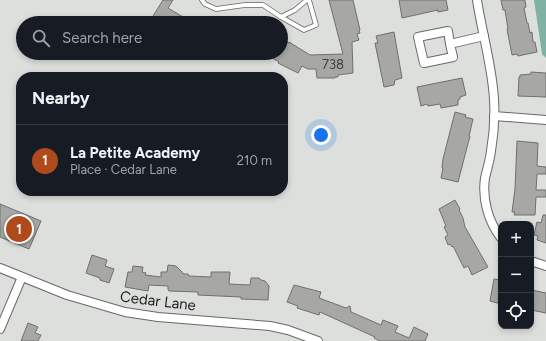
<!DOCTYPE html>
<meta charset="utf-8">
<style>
:root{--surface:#171b24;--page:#242831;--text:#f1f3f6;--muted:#9ea1a6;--line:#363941;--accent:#af4a1c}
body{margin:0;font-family:Figtree,sans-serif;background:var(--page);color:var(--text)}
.controls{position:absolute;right:12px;bottom:12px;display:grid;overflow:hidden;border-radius:8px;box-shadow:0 2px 6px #0003}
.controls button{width:36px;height:36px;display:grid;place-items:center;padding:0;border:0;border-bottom:1px solid var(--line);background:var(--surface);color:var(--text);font:20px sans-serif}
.you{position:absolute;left:321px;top:135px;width:14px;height:14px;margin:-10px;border:3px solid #fff;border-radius:50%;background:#1a73e8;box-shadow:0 0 0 6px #1a73e833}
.badge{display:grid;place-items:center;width:26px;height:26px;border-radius:50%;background:var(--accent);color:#fff;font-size:13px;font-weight:700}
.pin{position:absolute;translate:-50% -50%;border:2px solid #fff;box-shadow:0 1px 4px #0006}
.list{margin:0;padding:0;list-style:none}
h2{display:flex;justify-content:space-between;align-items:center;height:52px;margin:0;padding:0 16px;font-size:17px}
h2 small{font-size:13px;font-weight:400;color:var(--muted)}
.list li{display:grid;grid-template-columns:26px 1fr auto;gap:12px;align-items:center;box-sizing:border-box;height:72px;padding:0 16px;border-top:1px solid var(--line)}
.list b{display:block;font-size:15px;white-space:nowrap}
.list p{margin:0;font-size:13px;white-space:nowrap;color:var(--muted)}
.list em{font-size:13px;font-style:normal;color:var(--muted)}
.icon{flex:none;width:22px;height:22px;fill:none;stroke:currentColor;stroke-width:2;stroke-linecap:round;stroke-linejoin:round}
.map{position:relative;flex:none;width:546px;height:341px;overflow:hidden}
.search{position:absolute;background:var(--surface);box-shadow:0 2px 6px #0003;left:16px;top:16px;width:272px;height:44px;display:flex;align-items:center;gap:10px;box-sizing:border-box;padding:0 14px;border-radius:22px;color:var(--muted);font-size:15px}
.panel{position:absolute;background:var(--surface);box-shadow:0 2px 6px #0003;left:16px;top:72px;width:272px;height:124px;border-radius:16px}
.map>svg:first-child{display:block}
.water{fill:#7fb2a3}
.building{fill:#a7a8a5;stroke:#6f706d}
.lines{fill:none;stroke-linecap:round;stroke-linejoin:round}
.lane-casing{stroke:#676966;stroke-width:5.5}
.street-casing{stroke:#676966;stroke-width:10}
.lane{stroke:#fff;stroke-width:4}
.street{stroke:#fff;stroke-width:8}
.labels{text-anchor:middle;stroke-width:3.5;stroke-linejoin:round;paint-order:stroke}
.number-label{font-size:13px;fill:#404140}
.street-label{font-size:15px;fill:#1e1f1e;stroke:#dddfdc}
</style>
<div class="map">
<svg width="546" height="341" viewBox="0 0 546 341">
<rect width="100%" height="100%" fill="#dddfdc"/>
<path class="water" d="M534,0h12v58l-4,-4z"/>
<g class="building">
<path d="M163,0h10l-5,8 25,15h-38l-5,-2z"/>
<path d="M329,0h24l7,30h-1l1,3 -3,1 2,6 -7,2 1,31 -15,2v2h-3v1h-18l-1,-9h-8l-6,-3 -4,7 -20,-10 1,-1 -15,-9h17v-13l8,3v-1l21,13 33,-1z"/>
<path d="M399,0h47l2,10 -10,2v-2l-36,8z"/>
<path d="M501,0h24l1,7 -2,1 3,15h1l2,10 2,-1 1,10h2l2,10 -19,4 -1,-2 -5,1 -5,-26h1l-3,-19h-2z"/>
<path d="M394,32l8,46 -7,2 -1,5 -10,2 -9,-44h3l-2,-7z"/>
<path d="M531,72l15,1v24l-28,-1 1,-19h1v-2l11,-1z"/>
<path d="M462,78l4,17 -6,2v2l-2,1v5l-17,3 -1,-4 -12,2 -1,-2 -6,2 -4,-19z"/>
<path d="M455,112l11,3 -1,2 8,2 -4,17h1l-12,46 -17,-4 2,-10h-1l1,-9z"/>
<path d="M517,141l21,2 -1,23 9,1v7h-9l-1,16h10v7h-10l-1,18h-21l1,-3h-3l3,-23z"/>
<path d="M455,200l5,9 -1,1 4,8 2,9 23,40 -16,8 -4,-9 -4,2 -11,-22 -1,1 -2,-3 -2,1 -3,-8 3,-2 -4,-8 2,-1 -7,-17z"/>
<path d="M0,204l41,17 -12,28 -29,-12z"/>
<path d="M543,215h3v28l-9,-3 1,-4 -4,-1 3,-13 4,1z"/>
<path d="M92,255l15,5 -2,6 9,3 -5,14 -9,-3v-2l-14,-5z"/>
<path d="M168,265l8,1 8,8h4l1,2 22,1v-5h19l-1,12 21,1 1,-7h8l2,2 4,1 4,5 -1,14 -27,-1v-2l-43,-2v-3l-29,-1 -1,-1v-4l-19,-1 -1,6 -23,-4 3,-15h4l1,-6 10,1 -1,5 4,1 -1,2 16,2v-5h6z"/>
<path d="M494,279l7,1v24l-11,-3z"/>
<path d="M294,285l27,7 -2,6 27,10 4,-2 1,6 30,13 2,-5 15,6 -3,6 14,6 5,-11 14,7 -3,7h-45l-6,-3 1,-1 -55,-25 -1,3 -22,-7 1,-2 -11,-4z"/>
<path d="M531,290l15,3v20l-15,-3z"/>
<path d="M28,323l10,4 -3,6 6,2 -3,6h-17z"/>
</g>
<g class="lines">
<defs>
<g id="lane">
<path d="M202,0l3,4 11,5 29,-4h18l18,12 14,-7 12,-10"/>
<path d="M281,17l23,13 12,-5 -7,-25"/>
<path d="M224,192l1,-1"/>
</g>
<g id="street">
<path d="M477,0c5,33 15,65 17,99 1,17 0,35 -3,52 -1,9 -4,18 -6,27 -3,21 3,43 16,60"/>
<path d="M450,44l-2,-13 -30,6 6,26 29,-6 -3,-13 34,-8"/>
<path d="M494,116l52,4"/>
<path d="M531,261l15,5"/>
<path d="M0,268l67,27 58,17 33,5 112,9 18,4 30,11"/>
<path d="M0,329l22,-52"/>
</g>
</defs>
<use href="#lane" class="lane-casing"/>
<use href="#street" class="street-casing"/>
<use href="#lane" class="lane"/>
<use href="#street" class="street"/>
</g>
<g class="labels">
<g class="number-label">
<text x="333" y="69">738</text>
</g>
<g class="street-label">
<text transform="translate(158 301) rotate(7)" y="5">Cedar Lane</text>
</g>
</g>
</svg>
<div class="controls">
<button>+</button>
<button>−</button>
<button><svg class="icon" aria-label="locate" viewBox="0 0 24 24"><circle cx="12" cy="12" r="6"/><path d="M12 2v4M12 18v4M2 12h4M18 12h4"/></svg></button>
</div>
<div class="you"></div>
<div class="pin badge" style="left:19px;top:229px">1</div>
<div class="search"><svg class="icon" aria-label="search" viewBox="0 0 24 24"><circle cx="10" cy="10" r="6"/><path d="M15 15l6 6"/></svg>Search here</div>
<section class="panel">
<h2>Nearby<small></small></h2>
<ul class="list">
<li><span class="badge">1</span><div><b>La Petite Academy</b><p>Place · Cedar Lane</p></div><em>210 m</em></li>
</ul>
</section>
</div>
